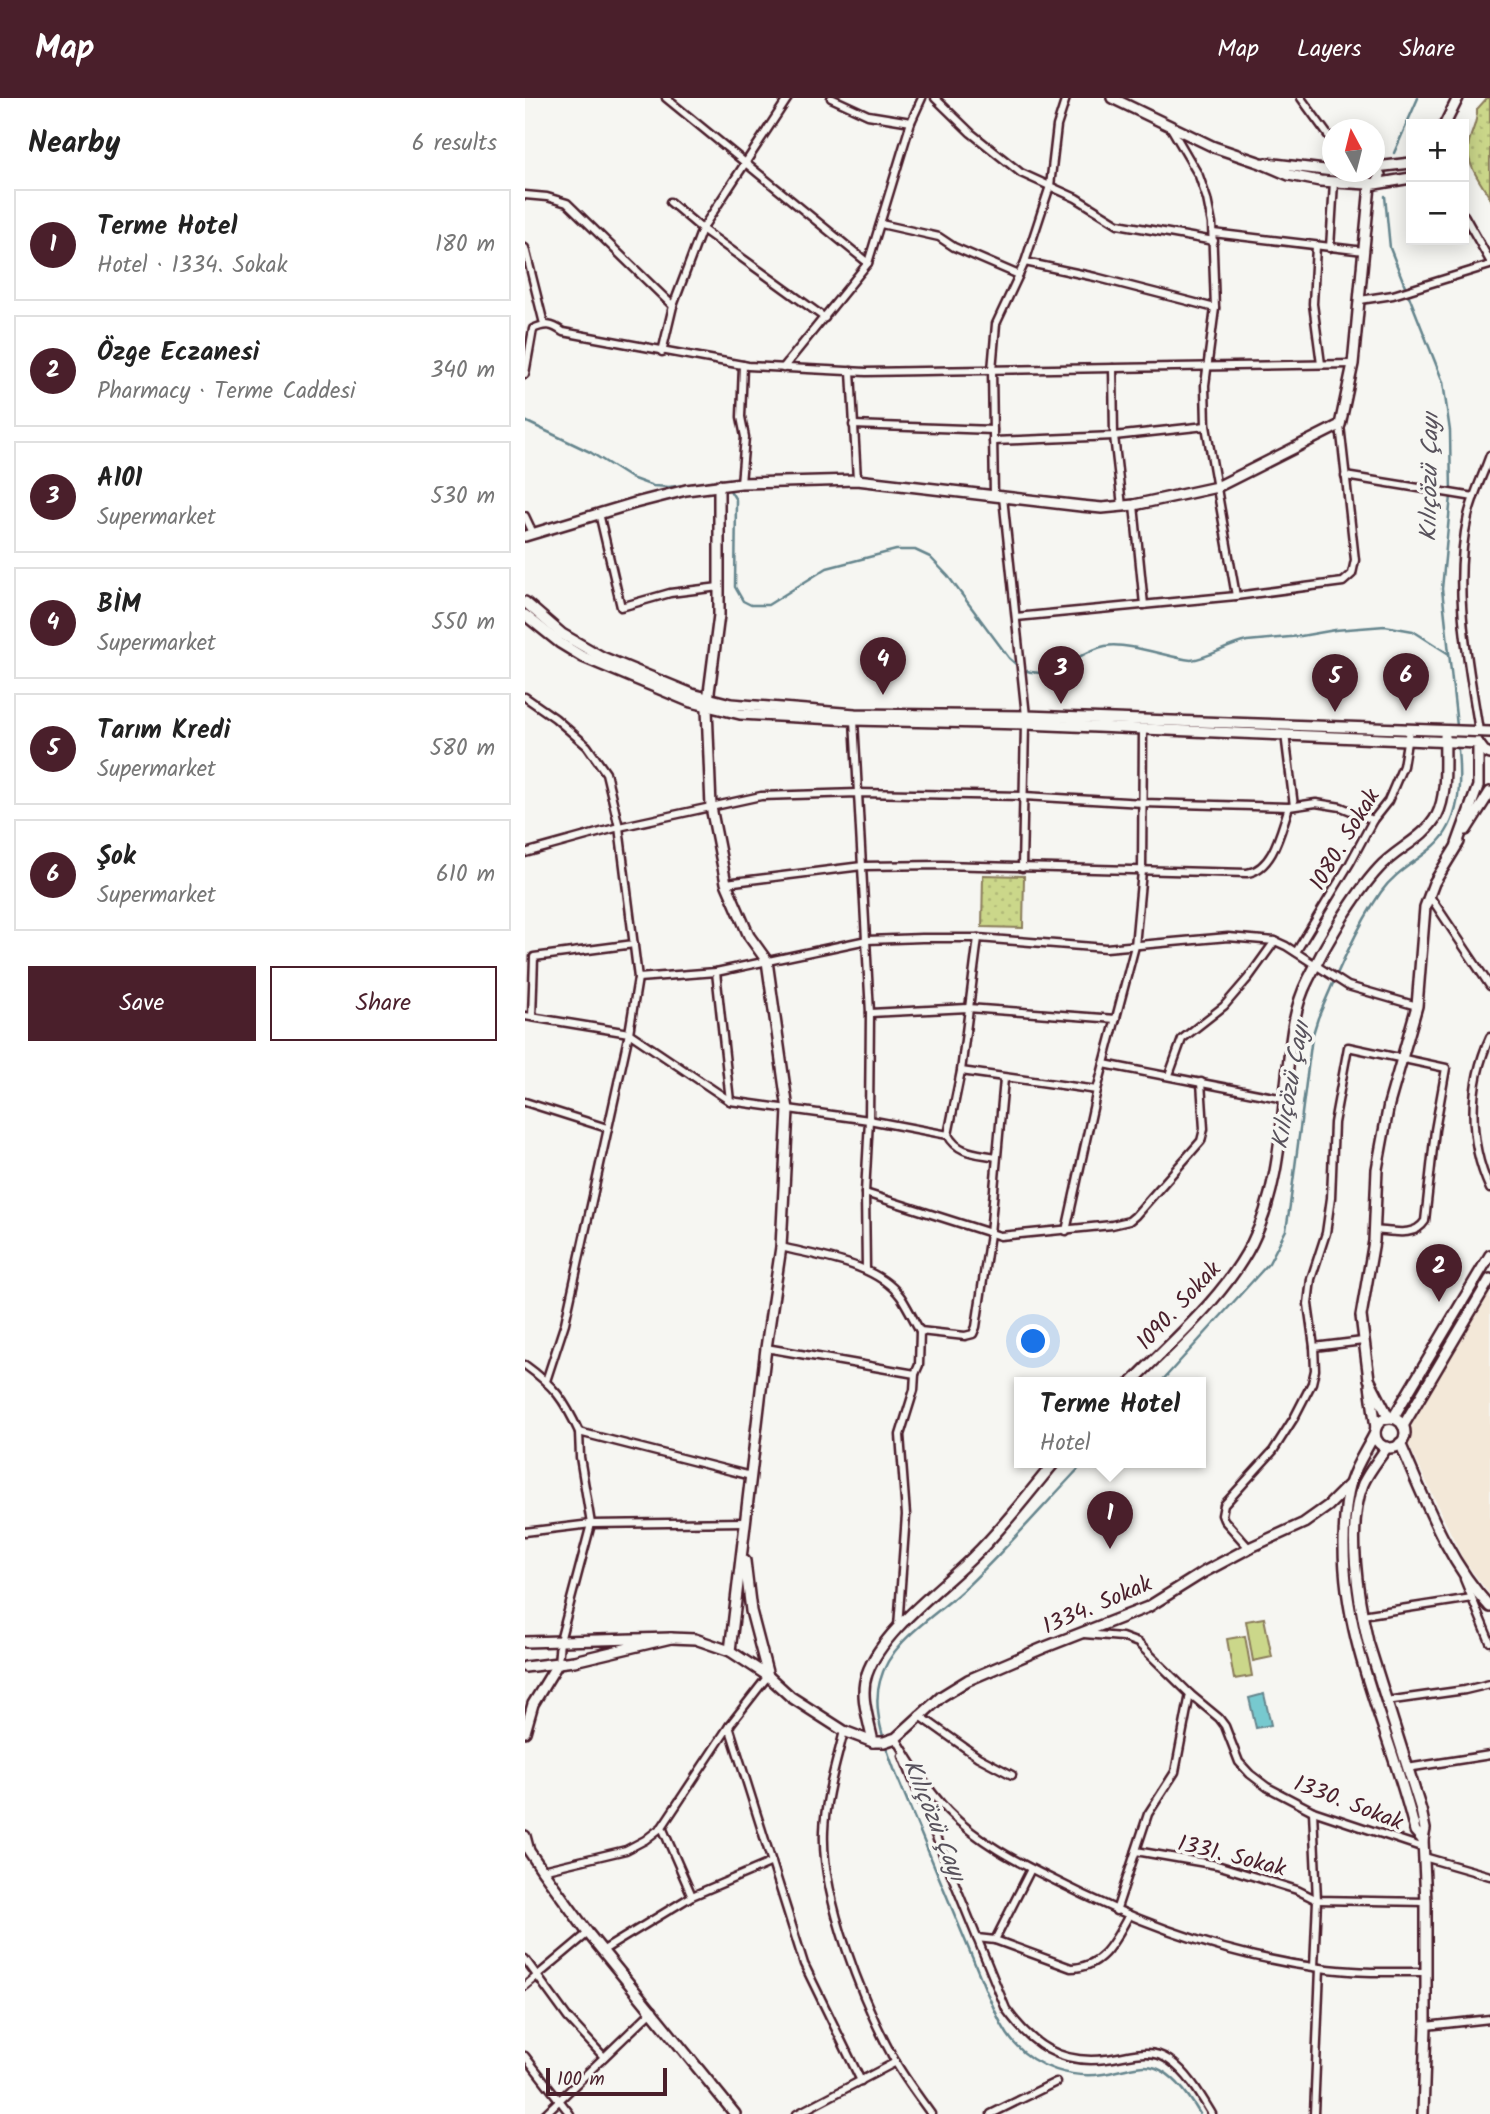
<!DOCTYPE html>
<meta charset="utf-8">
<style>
:root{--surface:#fff;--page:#f2f2f2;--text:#222;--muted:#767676;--line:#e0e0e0;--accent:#4a1f2b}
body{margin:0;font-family:Kalam,sans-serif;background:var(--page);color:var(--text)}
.controls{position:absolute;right:21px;top:21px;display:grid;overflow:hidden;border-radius:0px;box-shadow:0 4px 18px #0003}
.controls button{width:63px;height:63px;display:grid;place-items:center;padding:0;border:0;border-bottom:2px solid var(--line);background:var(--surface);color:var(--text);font:35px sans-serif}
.compass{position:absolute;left:797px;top:21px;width:63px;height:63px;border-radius:50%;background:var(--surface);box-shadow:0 4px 18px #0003;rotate:353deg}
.scale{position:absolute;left:21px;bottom:18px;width:121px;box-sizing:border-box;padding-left:7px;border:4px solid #4a1f2b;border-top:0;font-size:19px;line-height:24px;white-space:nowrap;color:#4a1f2b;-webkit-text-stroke:5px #f6f6f2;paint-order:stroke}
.you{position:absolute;left:509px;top:1244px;width:24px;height:24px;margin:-18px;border:5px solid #fff;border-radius:50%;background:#1a73e8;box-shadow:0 0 0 10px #1a73e833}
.badge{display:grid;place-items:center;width:46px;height:46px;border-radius:50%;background:var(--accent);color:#fff;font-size:23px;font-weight:700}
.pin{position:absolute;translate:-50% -58px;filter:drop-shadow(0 2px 4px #0008)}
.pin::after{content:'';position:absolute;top:37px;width:24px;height:21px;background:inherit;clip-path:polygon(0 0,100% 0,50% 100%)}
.popup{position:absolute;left:489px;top:1279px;width:192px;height:91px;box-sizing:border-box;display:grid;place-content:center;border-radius:0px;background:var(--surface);filter:drop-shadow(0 2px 5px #0005);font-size:23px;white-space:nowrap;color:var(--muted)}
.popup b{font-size:26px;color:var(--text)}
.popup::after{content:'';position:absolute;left:50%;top:100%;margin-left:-14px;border:14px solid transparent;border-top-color:var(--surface)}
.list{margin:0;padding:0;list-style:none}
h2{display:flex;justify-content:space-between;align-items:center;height:91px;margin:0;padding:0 28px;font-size:30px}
h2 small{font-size:23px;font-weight:400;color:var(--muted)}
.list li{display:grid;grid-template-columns:46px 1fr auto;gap:21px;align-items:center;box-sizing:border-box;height:112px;margin:0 14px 14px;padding:0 14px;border:2px solid var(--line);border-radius:0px}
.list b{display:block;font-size:26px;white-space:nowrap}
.list p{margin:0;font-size:23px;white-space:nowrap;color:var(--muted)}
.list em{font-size:23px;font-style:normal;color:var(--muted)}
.actions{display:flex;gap:14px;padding:21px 28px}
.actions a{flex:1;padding:16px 0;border:2px solid var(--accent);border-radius:0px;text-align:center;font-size:24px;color:var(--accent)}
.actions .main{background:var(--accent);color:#fff}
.map{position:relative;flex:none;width:965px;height:2016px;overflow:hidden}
header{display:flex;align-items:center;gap:42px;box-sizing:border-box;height:98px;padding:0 35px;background:var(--accent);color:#fff}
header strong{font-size:33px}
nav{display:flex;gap:38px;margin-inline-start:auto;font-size:24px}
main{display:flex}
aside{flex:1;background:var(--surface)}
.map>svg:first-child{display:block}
.built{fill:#f3e8d8}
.grass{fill:#cbd78a;stroke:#8a7b5a;stroke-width:2}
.park{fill:url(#park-dots);stroke:#8a7b5a;stroke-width:2}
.water{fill:#77c9cf;stroke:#65858d;stroke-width:2}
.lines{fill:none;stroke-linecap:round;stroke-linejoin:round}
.stream{stroke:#65858d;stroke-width:2.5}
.street-casing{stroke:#4a1f2b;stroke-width:11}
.secondary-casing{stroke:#4a1f2b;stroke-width:14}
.street{stroke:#f6f6f2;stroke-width:6}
.secondary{stroke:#f6f6f2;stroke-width:9}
.labels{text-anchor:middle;stroke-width:7;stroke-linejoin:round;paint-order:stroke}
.street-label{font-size:23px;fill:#4a1f2b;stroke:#f6f6f2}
.water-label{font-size:24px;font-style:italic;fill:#58525c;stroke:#f6f6f2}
</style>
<header>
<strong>Map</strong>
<nav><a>Map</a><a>Layers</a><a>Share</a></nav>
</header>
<main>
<aside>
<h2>Nearby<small>6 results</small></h2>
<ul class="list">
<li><span class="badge">1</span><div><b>Terme Hotel</b><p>Hotel · 1334. Sokak</p></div><em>180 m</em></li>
<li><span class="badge">2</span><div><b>Özge Eczanesi</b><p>Pharmacy · Terme Caddesi</p></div><em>340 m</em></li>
<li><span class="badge">3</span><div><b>A101</b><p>Supermarket</p></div><em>530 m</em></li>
<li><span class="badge">4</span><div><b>BİM</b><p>Supermarket</p></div><em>550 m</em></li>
<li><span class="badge">5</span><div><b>Tarım Kredi</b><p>Supermarket</p></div><em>580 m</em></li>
<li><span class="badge">6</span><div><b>Şok</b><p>Supermarket</p></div><em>610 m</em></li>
</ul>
<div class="actions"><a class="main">Save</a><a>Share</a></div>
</aside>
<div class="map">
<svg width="965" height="2016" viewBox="0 0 965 2016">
<defs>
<pattern id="park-dots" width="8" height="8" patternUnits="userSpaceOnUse" patternTransform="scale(1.75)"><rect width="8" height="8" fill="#cbd78a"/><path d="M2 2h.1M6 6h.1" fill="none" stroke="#b0b877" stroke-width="1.8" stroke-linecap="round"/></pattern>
</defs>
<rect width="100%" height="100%" fill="#f6f6f2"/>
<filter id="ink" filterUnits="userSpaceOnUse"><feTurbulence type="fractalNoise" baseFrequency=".0143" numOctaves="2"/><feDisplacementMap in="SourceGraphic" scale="14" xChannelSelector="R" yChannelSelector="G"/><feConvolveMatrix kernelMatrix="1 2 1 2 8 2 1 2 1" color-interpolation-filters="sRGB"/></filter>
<g filter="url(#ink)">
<path class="built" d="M965,1191v306l-27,-36 -57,-120 7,-17z"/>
<g class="grass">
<path d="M739,1520l8,39 -19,4 -7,-40z"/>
<path d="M720,1538l7,40 -18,3 -7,-40z"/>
</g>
<g class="park">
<path d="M962,0h3v100c-10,-17 -26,-36 -21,-56 3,-12 9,-21 8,-33z"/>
<path d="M458,777l41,1 -1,52 -41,-1z"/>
</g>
<path class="water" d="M739,1596l7,31 -15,3 -7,-30z"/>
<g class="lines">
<g class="stream">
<path d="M869,55l24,-55"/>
<path d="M860,98l5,52 53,134 7,49 1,65 -9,93 15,137"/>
<path d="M0,323l65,31 41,26 22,8 16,1 44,-6 6,2"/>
<path d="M203,389l8,13 -1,87 8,14 8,4h17l59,-37 69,-18h19l15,7 18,19 61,82 9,8"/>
<path d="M499,572c30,12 54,-19 81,-24 24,-4 61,11 86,14 20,-3 36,-15 56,-19l54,-5 34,-6 50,-4 28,5 36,23"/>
<path d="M635,1285l109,-120 17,-33 4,-25 22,-168 6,-19c17,-40 38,-90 63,-126 14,-20 35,-30 53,-46 27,-24 27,-63 24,-96"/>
<path d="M559,1365c-41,43 -79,88 -122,128 -28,26 -72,50 -82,90 -8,28 4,61 14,88l93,224c8,17 15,37 28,51 21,24 58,35 88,30 17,-2 37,-12 53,-6 19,7 34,29 44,46"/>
</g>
<defs>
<g id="street">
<path d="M141,0l202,165"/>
<path d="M306,0l37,17 43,7"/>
<path d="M410,0l36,35 50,40 55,25 42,26 96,17"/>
<path d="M776,0l32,44"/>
<path d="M646,30l28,48 8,23 5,25 3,84 -10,77 1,41 30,170"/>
<path d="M0,97l22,2 20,6 106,103"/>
<path d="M145,104l32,27 123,89"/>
<path d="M939,117l26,46"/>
<path d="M356,126l58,13 15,10 65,28"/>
<path d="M688,135l151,18"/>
<path d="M791,148l-3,58 8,60"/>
<path d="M0,150l19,76"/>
<path d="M805,150l4,-66"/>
<path d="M500,164l70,15 120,31"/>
<path d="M835,202l33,-5 97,-30"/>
<path d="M137,254l11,-46 29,-77 86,-131"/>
<path d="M258,270l85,-105 43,-141 11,-24"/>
<path d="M588,270l1,68 8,70"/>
<path d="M326,273l6,109"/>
<path d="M0,276l8,-45c12,-6 19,-5 30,3l185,34 118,6 487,-8"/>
<path d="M328,327l140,5"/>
<path d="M468,343l121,-5 92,-10"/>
<path d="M820,378l129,21"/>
<path d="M216,385l4,-46 -4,-20 2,-52"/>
<path d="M469,398l-2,-126 4,-46 29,-62 25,-76 7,-60 9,-28"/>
<path d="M478,399l23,219"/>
<path d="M609,407l10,100"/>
<path d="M74,415l22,94 49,-14 49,-6"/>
<path d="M0,418l8,17"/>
<path d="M491,519l220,-21 107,-14 9,-8 3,-14 -15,-135"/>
<path d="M0,599l30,21 32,28 19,27 13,54 19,151 -9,55 -64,290 -19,58"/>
<path d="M329,622l16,293 -1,107 -4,73 1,76"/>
<path d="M954,633c-11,-71 -27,-143 -11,-215 5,-21 15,-41 22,-61"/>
<path d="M760,636l9,72"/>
<path d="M0,755l94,-26 142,-31 97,-3 166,3 119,7 146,4 27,-4 25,4 32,13"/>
<path d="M497,770l3,-144"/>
<path d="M201,785l136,-17 80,-1 305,8c27,-4 34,-44 42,-66"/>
<path d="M904,797l61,91"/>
<path d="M771,854l54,-89 23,-43 15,-19 15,-35 6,-36"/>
<path d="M191,874l14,129"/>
<path d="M113,880l78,-6 151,-32 55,-2h56l128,10 122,-11 47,4 11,5 62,40 69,20"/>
<path d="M345,915l98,-5 148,11"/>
<path d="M0,918l104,17 101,68 139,19 79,15c10,19 29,18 48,22"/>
<path d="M7,919l2,-60 100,-13"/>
<path d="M965,939c-22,48 -22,104 0,152"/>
<path d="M579,966l180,35"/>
<path d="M436,973l136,19"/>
<path d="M644,977l13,-36 42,-33 25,-29 26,-36"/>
<path d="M0,1004l82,26"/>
<path d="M423,1037l13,-64 17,-133"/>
<path d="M340,1095l135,43 112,-11 17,-4 6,-5 66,-75 3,-12 -3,-47"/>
<path d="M541,1133l31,-141 38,-144 7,-75 1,-142"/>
<path d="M256,1149c39,10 95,16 120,50 7,11 13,23 19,34l45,5 8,-2 3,-7 14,-93 14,-155"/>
<path d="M789,1249l-6,-43 3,-25 15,-46 5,-35 3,-75 14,-76 98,21 -11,62 -10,91c-11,17 -33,10 -51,9"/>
<path d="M241,1250l149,26 4,-9 1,-34"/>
<path d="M0,1267c29,21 39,34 54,67l172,44"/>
<path d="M0,1434l66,-8 154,-2"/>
<path d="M724,1450l-25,-28 -2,-5 2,-10 49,-54 21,-33 18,-35 3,-13 -1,-23 49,-6"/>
<path d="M939,1481l26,63"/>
<path d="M837,1517l110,-17"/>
<path d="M373,1529l8,-112 -6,-80 14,-45 1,-16"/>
<path d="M559,1536l38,3 16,6 52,51 29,24 6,8 14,36 11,12 17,13 46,24 111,37"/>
<path d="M33,1565l2,-22 31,-117 -11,-67 -1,-25"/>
<path d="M861,1603l79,-11 25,-6"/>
<path d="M394,1617l59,42 34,18"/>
<path d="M204,1628l75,238 57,117"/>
<path d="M319,1633c-8,33 -19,67 -20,100 -3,66 39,172 71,230 10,18 24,36 36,53"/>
<path d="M371,1640c15,25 31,51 52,73 29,30 69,51 106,69 82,42 173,76 266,88 35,5 70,4 106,4"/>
<path d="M378,1658l103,253c25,35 54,56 100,50 21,-2 43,-13 63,1 19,13 31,34 43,54"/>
<path d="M882,1670l83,-13"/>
<path d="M788,1713l4,89 -3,67"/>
<path d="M137,1729l30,69"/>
<path d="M611,1753l81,14 80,25 20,10 109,2"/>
<path d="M899,1759l66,19"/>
<path d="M17,1772l84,-20 19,-10 17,-13 67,-101 39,-50"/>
<path d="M591,1813l32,-97 27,-42 15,-78"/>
<path d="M452,1840l18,2 76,28c32,0 44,-28 58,-53"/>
<path d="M470,1842l36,-71"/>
<path d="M77,1853l90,-55 80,-34"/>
<path d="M0,1861l43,59 36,39"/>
<path d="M0,1888l63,-53"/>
<path d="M901,1928l64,-7"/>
<path d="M0,1958l45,58"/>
<path d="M20,2016l108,-104"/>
<path d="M272,2016l99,-52"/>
<path d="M466,2016l65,-32"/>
<path d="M789,2016l6,-146"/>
</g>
<g id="secondary">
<path d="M587,0l102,49 47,16 28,12 31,6 47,3"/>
<path d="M920,26l13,-26"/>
<path d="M741,65l67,8"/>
<path d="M851,69l35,-4"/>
<path d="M837,74l-1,5 4,5 9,2 4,-3 2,-6 -5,-8"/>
<path d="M850,86l36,-6"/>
<path d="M194,387v130l-12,93 4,99 15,76 23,53 18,25 21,149 -7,137 -15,101 -36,303"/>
<path d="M0,438l110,-33 51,-13 55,-7 116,-3 224,26 21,2 32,-3 83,-18 123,-62 13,-61 17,-179"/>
<path d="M0,504l37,32 40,23 90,37 39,10 124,10 171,2 464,16"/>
<path d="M0,517l35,28 23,14 108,45 49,12 114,6 171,4 453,19v43l-21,58"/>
<path d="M953,645l6,8 6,3"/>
<path d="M941,732l24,-38"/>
<path d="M606,1285c43,-44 93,-85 121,-140 27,-53 29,-118 36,-176 3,-29 6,-60 20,-87 17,-35 45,-84 71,-112 17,-19 46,-30 58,-53 11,-22 7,-55 8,-79"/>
<path d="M845,1287l6,43"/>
<path d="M864,1320l-20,-39 -8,-63 13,-75 3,-72 12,-65 28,-98 8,-99 9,-24 25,-41"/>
<path d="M868,1320l97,-163"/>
<circle cx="865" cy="1335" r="15"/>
<path d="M878,1328l87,-147"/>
<path d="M850,1335c-8,16 -19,32 -24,48 -6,21 -7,43 -7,64 0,103 48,189 71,286l8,9"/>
<path d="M875,1345c25,57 47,118 90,164"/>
<path d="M862,1349c-8,12 -18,24 -24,37 -17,42 -5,115 5,158l53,168 4,19 -2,11 3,62v124l-3,88"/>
<path d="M220,1463l6,50 17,65"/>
<path d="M146,1540l24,1 35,12 38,25 23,21 53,34 29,11h11l12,-4 46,-42 26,-16 75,-32 105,-41 56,-35 45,-24 55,-25 24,-17 22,-22"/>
<path d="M0,1544l146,-4 -97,23 -49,6"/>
<path d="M0,1634l8,-28 25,-41"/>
<path d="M348,1644c-4,-21 -14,-47 -6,-68 15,-43 74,-85 107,-118 29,-28 54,-62 80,-93"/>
<path d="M0,1738l4,15 13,19 46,63 147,181"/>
</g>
</defs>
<use href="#street" class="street-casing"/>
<use href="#secondary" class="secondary-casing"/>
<use href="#street" class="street"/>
<use href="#secondary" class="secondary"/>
</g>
</g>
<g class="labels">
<g class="street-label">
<text transform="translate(819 741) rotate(-59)" y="8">1080. Sokak</text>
<text transform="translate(653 1207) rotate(-47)" y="8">1090. Sokak</text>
<text transform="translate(572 1506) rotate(-23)" y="8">1334. Sokak</text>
<text transform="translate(824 1704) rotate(21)" y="8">1330. Sokak</text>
<text transform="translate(707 1757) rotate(14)" y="8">1331. Sokak</text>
</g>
<g class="water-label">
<text transform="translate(904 379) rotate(-89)" y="8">Kılıçözü Çayı</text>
<text transform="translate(765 987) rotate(-80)" y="8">Kılıçözü Çayı</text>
<text transform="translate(410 1722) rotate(68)" y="8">Kılıçözü Çayı</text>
</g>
</g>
</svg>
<div class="controls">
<button>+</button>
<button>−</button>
</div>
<svg class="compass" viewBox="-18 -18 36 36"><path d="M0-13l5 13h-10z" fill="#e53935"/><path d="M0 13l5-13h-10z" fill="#767676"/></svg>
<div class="scale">100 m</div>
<div class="you"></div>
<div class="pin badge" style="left:585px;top:1451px">1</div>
<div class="popup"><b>Terme Hotel</b>Hotel</div>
<div class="pin badge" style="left:914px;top:1204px">2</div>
<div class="pin badge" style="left:536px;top:606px">3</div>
<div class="pin badge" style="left:358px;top:597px">4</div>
<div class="pin badge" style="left:810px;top:614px">5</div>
<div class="pin badge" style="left:881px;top:613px">6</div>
</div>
</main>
